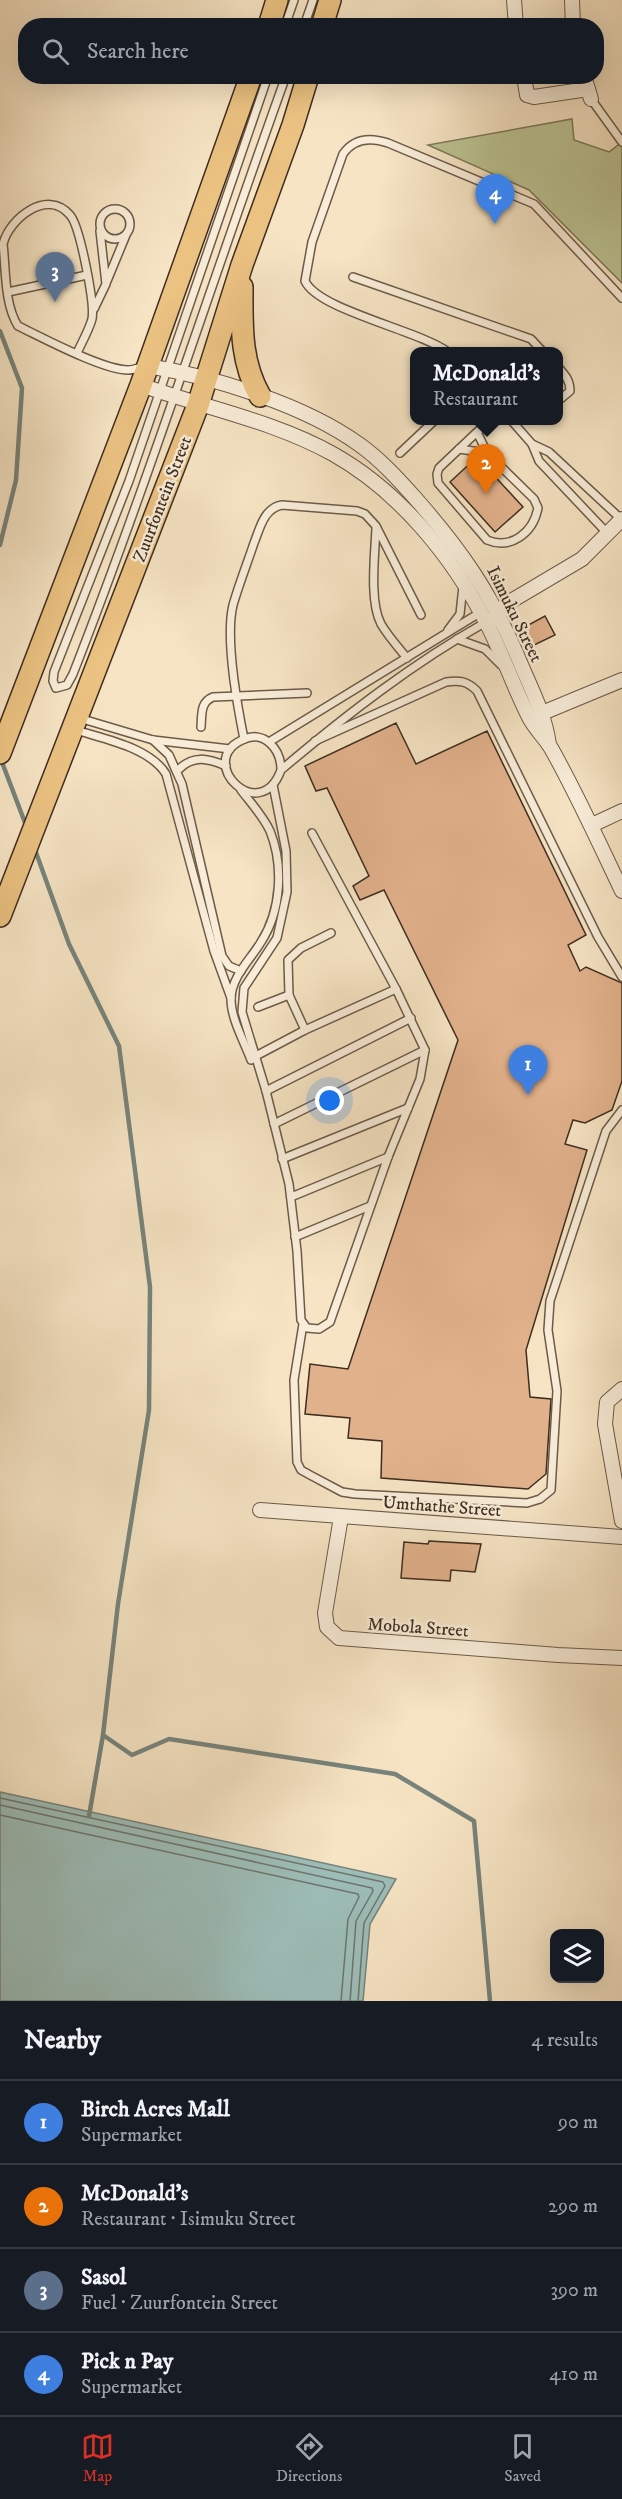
<!DOCTYPE html>
<meta charset="utf-8">
<style>
:root{--surface:#171b24;--page:#242831;--text:#f1f3f6;--muted:#9ea1a6;--line:#363941;--accent:#d93025}
body{margin:0;font-family:"IM FELL DW Pica",serif;background:var(--page);color:var(--text)}
.controls{position:absolute;right:18px;bottom:18px;display:grid;overflow:hidden;border-radius:12px;box-shadow:0 6px 24px #0002}
.controls button{width:54px;height:54px;display:grid;place-items:center;padding:0;border:0;border-bottom:2px solid var(--line);background:var(--surface);color:var(--text);font:30px sans-serif}
.you{position:absolute;left:330px;top:1101px;width:21px;height:21px;margin:-15px;border:4px solid #fff;border-radius:50%;background:#1a73e8;box-shadow:0 0 0 9px #1a73e833}
.badge{display:grid;place-items:center;width:39px;height:39px;border-radius:50%;background:var(--accent);color:#fff;font-size:20px;font-weight:700}
.pin{position:absolute;translate:-50% -50px;filter:drop-shadow(0 2px 3px #0008)}
.pin::after{content:'';position:absolute;top:32px;width:21px;height:18px;background:inherit;clip-path:polygon(0 0,100% 0,50% 100%)}
.popup{position:absolute;left:410px;top:347px;width:153px;height:78px;box-sizing:border-box;display:grid;place-content:center;border-radius:12px;background:var(--surface);filter:drop-shadow(0 2px 4px #0005);font-size:20px;white-space:nowrap;color:var(--muted)}
.popup b{font-size:22px;color:var(--text)}
.popup::after{content:'';position:absolute;left:50%;top:100%;margin-left:-12px;border:12px solid transparent;border-top-color:var(--surface)}
.list{margin:0;padding:0;list-style:none}
h2{display:flex;justify-content:space-between;align-items:center;height:78px;margin:0;padding:0 24px;font-size:26px}
h2 small{font-size:20px;font-weight:400;color:var(--muted)}
.list li{display:grid;grid-template-columns:39px 1fr auto;gap:18px;align-items:center;box-sizing:border-box;height:84px;padding:0 24px;border-top:2px solid var(--line)}
.list b{display:block;font-size:22px;white-space:nowrap}
.list p{margin:0;font-size:20px;white-space:nowrap;color:var(--muted)}
.list em{font-size:20px;font-style:normal;color:var(--muted)}
.icon{flex:none;width:33px;height:33px;fill:none;stroke:currentColor;stroke-width:2;stroke-linecap:round;stroke-linejoin:round}
.map{position:relative;flex:none;width:622px;height:2001px;overflow:hidden}
.search{position:absolute;background:var(--surface);box-shadow:0 6px 24px #0002;left:18px;right:18px;top:18px;height:66px;display:flex;align-items:center;gap:15px;box-sizing:border-box;padding:0 21px;border-radius:24px;color:var(--muted);font-size:22px}
.sheet{height:414px;background:var(--surface)}
nav{display:flex;justify-content:space-around;align-items:center;box-sizing:border-box;height:84px;border-top:2px solid var(--line);background:var(--surface);font-size:16px;color:var(--muted)}
nav a{display:grid;justify-items:center;gap:3px}
nav .on{color:var(--accent)}
.map>svg:first-child{display:block}
.green{fill:#bcc494;stroke:#7d785a;stroke-width:1.5}
.water{fill:#9dbeb9;stroke:#77847c;stroke-width:1.5}
.lines{fill:none;stroke-linecap:round;stroke-linejoin:round}
.shore{stroke:#6e766c;stroke-width:1.5}
.stream{stroke:#77847c;stroke-width:4.5}
.building{fill:#e1b18b;stroke:#3e2d20;stroke-width:1.5}
.service-casing{stroke:#6c5b49;stroke-width:10}
.minor-casing{stroke:#6c5b49;stroke-width:16}
.primary-casing{stroke:#3e2d20;stroke-width:24}
.service{stroke:#f9edd9;stroke-width:7}
.minor{stroke:#f9edd9;stroke-width:14}
.primary{stroke:#ebc282;stroke-width:21}
.labels{text-anchor:middle;stroke-width:5;stroke-linejoin:round;paint-order:stroke}
.street-label{font-size:18px;fill:#3e2d20;stroke:#f9edd9}
</style>
<div class="map">
<svg width="622" height="2001" viewBox="0 0 622 2001">
<rect width="100%" height="100%" fill="#f6e4c4"/>
<filter id="stains"><feTurbulence type="fractalNoise" baseFrequency=".00333" numOctaves="4"/><feColorMatrix values="0 0 0 0 .2 0 0 0 0 .09 0 0 0 0 .02 0 0 0 .5 -.17"/></filter>
<radialGradient id="worn" r=".72"><stop offset=".6" stop-color="#630" stop-opacity="0"/><stop offset="1" stop-color="#630" stop-opacity=".3"/></radialGradient>
<path class="green" d="M572,119l2,21 35,12 13,-10v141l-93,-93 -101,-45z"/>
<path class="water" d="M0,1792l396,87 -26,45 -7,77h-363z"/>
<g class="lines">
<g class="shore">
<path d="M0,1798l383,84 2,4 -21,37 -6,78"/>
<path d="M0,1805l372,83 1,3 -17,30 -6,80"/>
<path d="M0,1815l358,79 1,3 -11,22 -7,82"/>
</g>
<g class="stream">
<path d="M0,331l22,57 -6,92 -16,65"/>
<path d="M0,757l27,71"/>
<path d="M34,847l35,97 50,102 31,241 -1,123 -31,194 -15,131 29,20 37,-16 226,35 79,47 16,180"/>
<path d="M89,1816l14,-81"/>
</g>
</g>
<g class="building">
<path d="M477,457l46,50 -28,25 -45,-50z"/>
<path d="M545,616l10,19 -25,12 -9,-18z"/>
<path d="M396,723l20,41 71,-33 99,204 -18,10 12,26 6,-4 36,16v98l-10,29 -27,13 -12,-3 -8,24 22,6 -61,200 4,47 21,2 -5,75 -18,15 -147,-11 1,-37 -34,-3 2,-20 -45,-4 5,-50 38,5 110,-329 -74,-150 -24,10 -7,-14 16,-10 -42,-88 -11,3 -11,-25z"/>
<path d="M429,1541l52,3 -6,28 -24,-2 -1,11 -49,-3 3,-36 24,2z"/>
</g>
<g class="lines">
<defs>
<g id="service">
<path d="M285,26l9,-26"/>
<path d="M304,26l9,-26"/>
<path d="M268,76l-139,405 -75,191 -1,9 3,7 11,-3 6,-11c77,-197 141,-399 213,-598"/>
<path d="M591,99l31,43"/>
<circle cx="115" cy="224" r="15"/>
<path d="M353,277l178,62 12,13"/>
<path d="M107,281l19,-46"/>
<path d="M8,292l79,-17"/>
<path d="M94,309l12,-25 -6,-53"/>
<path d="M448,352c-30,-22 -130,-42 -143,-71l7,-39 31,-88c11,-16 27,-17 45,-11l146,61 88,94"/>
<path d="M77,353c5,-11 12,-23 15,-34 3,-15 -12,-93 -22,-104 -23,-27 -61,4 -67,29 3,25 1,60 15,82 25,12 85,44 110,44 5,0 10,-2 14,-3"/>
<path d="M558,367c7,8 12,13 12,24l-12,10"/>
<path d="M511,420l21,24 7,17 69,73"/>
<path d="M477,432l-38,36 -2,6 1,9 49,57c24,10 46,-7 51,-32l-4,-9 -47,-46 -10,-21 15,-12"/>
<path d="M532,444l17,8 72,67"/>
<path d="M459,449l28,4"/>
<path d="M400,453l35,-33"/>
<path d="M376,528c-1,26 -7,73 5,96 7,12 17,23 26,34"/>
<path d="M448,630l12,-16 3,-28"/>
<path d="M457,639l28,10 16,16"/>
<path d="M79,718l74,22 77,9"/>
<path d="M201,727c1,-12 -1,-25 12,-30l94,-4"/>
<path d="M76,730c28,9 73,17 90,44l48,177 17,47"/>
<path d="M244,739c-7,-35 -19,-101 -11,-134 6,-21 14,-41 21,-62 6,-15 10,-35 28,-38l75,6 8,3 11,12 45,89"/>
<path d="M153,740l16,15 13,29 40,172 7,10 12,5"/>
<path d="M315,741l131,-59c14,-2 21,-1 31,9l121,246 24,40"/>
<path d="M269,742l212,-130"/>
<path d="M178,770c15,-15 29,-12 48,-4"/>
<path d="M281,770c0,-21 -17,-41 -39,-30 -47,22 18,87 39,30 65,-55 131,-106 205,-148"/>
<path d="M273,785l13,66 1,41 -10,46 -33,50 -2,24 24,79 23,93 8,67 4,69 6,8 12,1 11,-7 58,-165 32,-78 5,-29 -29,-61 -84,-156"/>
<path d="M241,790c10,13 22,26 29,41 14,35 11,80 -9,111 -10,17 -30,35 -30,57 0,20 13,42 20,61"/>
<path d="M258,1007l31,-12"/>
<path d="M305,1030l-16,-35 -1,-35 13,-12 30,-15"/>
<path d="M254,1057l51,-27 91,-41"/>
<path d="M266,1091l145,-73"/>
<path d="M274,1124l151,-74"/>
<path d="M282,1159l126,-51"/>
<path d="M291,1197l97,-40"/>
<path d="M295,1237l75,-31"/>
<path d="M303,1324l-9,56 3,82 4,8 9,5 32,17 13,2 172,9 13,-4 11,-9 6,-99 -9,-61 2,-29 56,-170 16,-21"/>
</g>
<g id="minor">
<path d="M514,0l2,26"/>
<path d="M572,0l1,26"/>
<path d="M524,76l3,19 7,2 54,-8"/>
<path d="M584,76l7,23"/>
<path d="M148,366c66,11 157,39 212,79 21,15 39,35 56,54 45,51 74,93 101,156 12,30 28,58 32,90"/>
<path d="M141,385c64,23 133,36 192,69 66,37 120,103 154,170 16,31 27,64 43,95 6,11 15,19 21,29 26,46 48,95 71,143"/>
<path d="M493,619l6,-4 7,-11 76,-45 40,-40"/>
<path d="M535,716l87,-36"/>
<path d="M592,825l30,-14"/>
<path d="M622,1389l-15,13 -2,22 17,97"/>
<path d="M260,1510l362,27"/>
<path d="M341,1517l-16,96 2,14 12,11 219,17 64,3"/>
</g>
<g id="primary">
<path d="M269,26l8,-26"/>
<path d="M322,26l8,-26"/>
<path d="M242,287c0,38 -2,74 18,109"/>
<path d="M0,753l141,-368 110,-309"/>
<path d="M0,916l198,-511 44,-140 51,-140 15,-49"/>
</g>
</defs>
<use href="#service" class="service-casing"/>
<use href="#minor" class="minor-casing"/>
<use href="#primary" class="primary-casing"/>
<use href="#service" class="service"/>
<use href="#minor" class="minor"/>
<use href="#primary" class="primary"/>
</g>
<g class="labels">
<g class="street-label">
<text transform="translate(162 499) rotate(-69)" y="6">Zuurfontein Street</text>
<text transform="translate(515 614) rotate(64)" y="6">Isimuku Street</text>
<text transform="translate(442 1506) rotate(4)" y="6">Umthathe Street</text>
<text transform="translate(418 1627) rotate(4)" y="6">Mobola Street</text>
</g>
</g>
<rect width="100%" height="100%" filter="url(#stains)"/>
<rect width="100%" height="100%" fill="url(#worn)"/>
</svg>
<div class="controls">
<button><svg class="icon" aria-label="layers" viewBox="0 0 24 24"><path d="M12 4l9 5-9 5-9-5zM3 14l9 5 9-5"/></svg></button>
</div>
<div class="you"></div>
<div class="pin badge" style="left:528px;top:1095px;background:#3f7fe0">1</div>
<div class="pin badge" style="left:486px;top:494px;background:#e8710a">2</div>
<div class="popup"><b>McDonald's</b>Restaurant</div>
<div class="pin badge" style="left:55px;top:302px;background:#5c6f8a">3</div>
<div class="pin badge" style="left:495px;top:224px;background:#3f7fe0">4</div>
<div class="search"><svg class="icon" aria-label="search" viewBox="0 0 24 24"><circle cx="10" cy="10" r="6"/><path d="M15 15l6 6"/></svg>Search here</div>
</div>
<section class="sheet">
<h2>Nearby<small>4 results</small></h2>
<ul class="list">
<li><span class="badge" style="background:#3f7fe0">1</span><div><b>Birch Acres Mall</b><p>Supermarket</p></div><em>90 m</em></li>
<li><span class="badge" style="background:#e8710a">2</span><div><b>McDonald's</b><p>Restaurant · Isimuku Street</p></div><em>290 m</em></li>
<li><span class="badge" style="background:#5c6f8a">3</span><div><b>Sasol</b><p>Fuel · Zuurfontein Street</p></div><em>390 m</em></li>
<li><span class="badge" style="background:#3f7fe0">4</span><div><b>Pick n Pay</b><p>Supermarket</p></div><em>410 m</em></li>
</ul>
</section>
<nav>
<a class="on"><svg class="icon" aria-label="map" viewBox="0 0 24 24"><path d="M3 6l6-2 6 2 6-2v14l-6 2-6-2-6 2zM9 4v14M15 6v14"/></svg>Map</a>
<a><svg class="icon" aria-label="directions" viewBox="0 0 24 24"><path d="M12 3l9 9-9 9-9-9zM9 14v-3h6M13 9l2 2-2 2"/></svg>Directions</a>
<a><svg class="icon" aria-label="saved" viewBox="0 0 24 24"><path d="M7 4h10v16l-5-4-5 4z"/></svg>Saved</a>
</nav>
